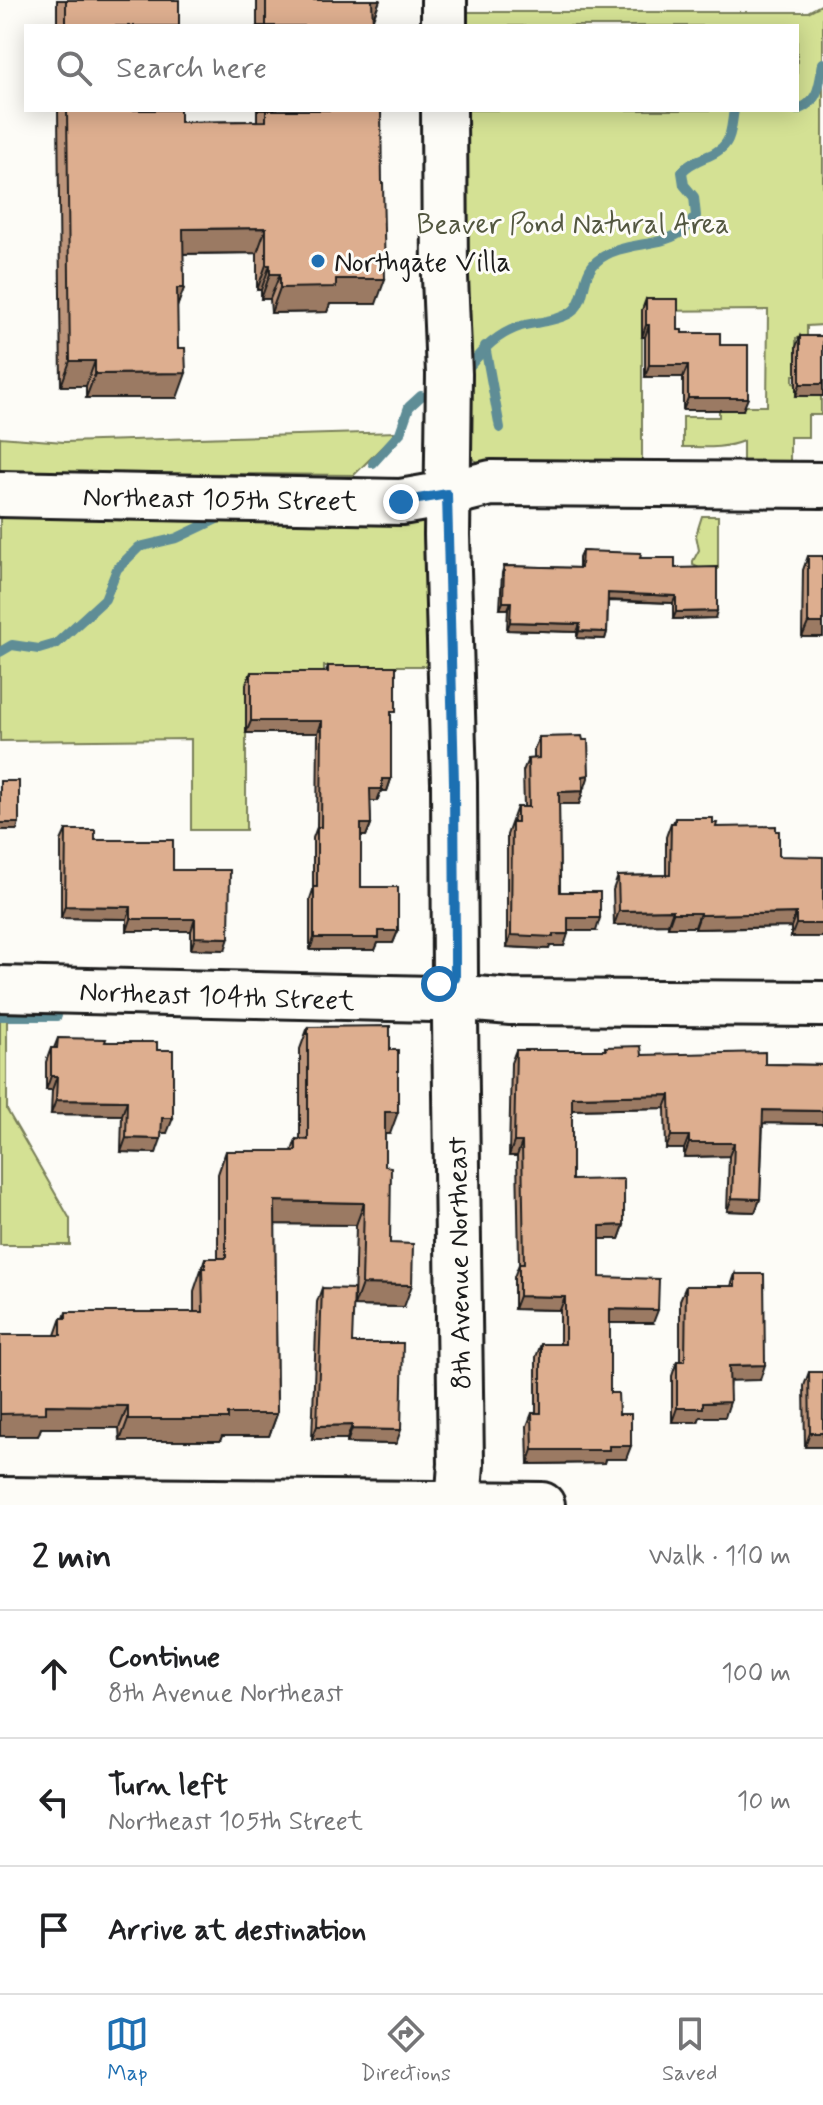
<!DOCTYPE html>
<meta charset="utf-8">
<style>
:root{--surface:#fff;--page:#f6f6f6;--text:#202124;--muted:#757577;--line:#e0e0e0;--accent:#1f6fb2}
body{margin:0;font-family:Mynerve,sans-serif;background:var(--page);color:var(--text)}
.stop{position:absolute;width:24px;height:24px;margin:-18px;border:6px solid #1f6fb2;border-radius:50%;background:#fff}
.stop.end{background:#1f6fb2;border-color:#fff;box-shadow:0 2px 8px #0008}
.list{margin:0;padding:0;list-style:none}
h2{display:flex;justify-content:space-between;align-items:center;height:104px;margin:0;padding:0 32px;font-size:34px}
h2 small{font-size:26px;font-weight:400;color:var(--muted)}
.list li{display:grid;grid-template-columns:52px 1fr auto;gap:24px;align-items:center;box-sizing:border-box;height:128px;padding:0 32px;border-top:2px solid var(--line)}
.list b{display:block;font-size:30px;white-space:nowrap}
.list p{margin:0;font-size:26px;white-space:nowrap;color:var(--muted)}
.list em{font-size:26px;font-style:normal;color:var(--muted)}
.icon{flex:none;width:44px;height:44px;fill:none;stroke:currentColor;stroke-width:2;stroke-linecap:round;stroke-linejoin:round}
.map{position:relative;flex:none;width:823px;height:1505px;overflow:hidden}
.search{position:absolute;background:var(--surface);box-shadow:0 4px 20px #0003;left:24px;right:24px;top:24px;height:88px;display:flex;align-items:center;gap:20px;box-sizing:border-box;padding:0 28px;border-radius:0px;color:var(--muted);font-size:30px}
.sheet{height:488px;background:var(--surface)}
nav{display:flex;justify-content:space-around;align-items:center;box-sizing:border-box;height:112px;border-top:2px solid var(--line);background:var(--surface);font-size:22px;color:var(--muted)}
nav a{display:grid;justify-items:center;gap:4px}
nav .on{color:var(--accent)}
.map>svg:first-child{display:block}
.green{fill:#d4e194;stroke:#787e58;stroke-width:2}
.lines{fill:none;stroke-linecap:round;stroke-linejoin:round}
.stream{stroke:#5e8d96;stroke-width:10}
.minor-casing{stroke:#1c1c1c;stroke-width:50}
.minor{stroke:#fdfcf7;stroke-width:44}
.wall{fill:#be967b;stroke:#1c1c1c;stroke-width:2}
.shaded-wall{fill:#9b7a64;stroke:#1c1c1c;stroke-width:2}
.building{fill:#ddae8f;stroke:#1c1c1c;stroke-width:2}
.route{stroke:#1f6fb2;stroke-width:10}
.poi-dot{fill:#1f6fb2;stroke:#fdfcf7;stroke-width:3}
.labels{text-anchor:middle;stroke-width:6;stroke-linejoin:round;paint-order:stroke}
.park-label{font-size:28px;fill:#535740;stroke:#fdfcf7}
.poi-label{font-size:28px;fill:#1c1c1c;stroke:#fdfcf7;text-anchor:start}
.street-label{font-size:28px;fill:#1c1c1c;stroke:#fdfcf7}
</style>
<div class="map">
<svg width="823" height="1505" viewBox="0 0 823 1505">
<rect width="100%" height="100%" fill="#fdfcf7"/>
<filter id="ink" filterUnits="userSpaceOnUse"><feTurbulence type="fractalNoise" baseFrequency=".0125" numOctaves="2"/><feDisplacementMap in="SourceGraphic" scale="16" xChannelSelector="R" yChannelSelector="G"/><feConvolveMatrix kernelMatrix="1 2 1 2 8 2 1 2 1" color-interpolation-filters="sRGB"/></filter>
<g filter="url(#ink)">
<g class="green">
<path d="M823,4v321l-16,1v12h-11v37h-3v8l3,1v12h25v19h-13v22h-18v32h-47v-28c-19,8 -39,6 -60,6v-30h36v-7h24v-4h24l1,-96 -126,1v158l-163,-5 -8,-7 -5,-9 -6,-338h337v-84h-338l-1,-14h350z"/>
<path d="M397,432l-43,43 -354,-3v-35l64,5z"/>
<path d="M0,512l420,7 7,6 5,141h-108v18l-78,37v109h-55v-91l-191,2z"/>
<path d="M702,516h16v53h-17l-8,-4v-4l6,-11 -3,-15z"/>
<path d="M0,1019h7v91l63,109v26h-70z"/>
</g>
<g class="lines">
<g class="stream">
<path d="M797,110c23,-9 22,-25 26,-47"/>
<path d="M485,346l15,82"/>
<path d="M469,367c15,-19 28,-33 52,-41 15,-4 41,-5 53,-16 13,-13 7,-36 23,-49 25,-21 63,-12 87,-31 4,-3 8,-10 12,-14l-2,-19 -10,-12 -2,-13c12,-15 34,-14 44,-29 6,-8 6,-23 8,-33"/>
<path d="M373,463l27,-30 9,-26 12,-11"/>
<path d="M0,652l12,-7 27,4 17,-5 49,-45 12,-30 22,-22 38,-9 42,-20h8"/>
<path d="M0,1016h57"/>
</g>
<defs>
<g id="minor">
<path d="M444,0v26"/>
<path d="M444,110l1,167 4,97 -2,161 7,248 1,195"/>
<path d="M0,494l401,8 46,-8 44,-11 332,2"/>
<path d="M0,989l433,10"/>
<path d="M476,999l35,3 312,2"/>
<path d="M455,1020l6,444 -3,41"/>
<path d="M0,1500l542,5"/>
</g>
</defs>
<use href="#minor" class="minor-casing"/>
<use href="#minor" class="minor"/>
</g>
<g class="wall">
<rect x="57" y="0" width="122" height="26"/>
<path d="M257,0h123l-7,19v7h-116z"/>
<path d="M58,110h122v12l77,-1v-11h124l-5,194h-46l-3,8 -56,1 -1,-14h-9v-9h-4v-37l-74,1 1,34 -7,18v92h-91v-12h-25z"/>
<path d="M646,299l36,34 38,12 23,65h-60v-33h-38v-40h-3v-27z"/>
<path d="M800,336l23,60h-27v-49z"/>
<path d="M582,551l58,7 35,10 40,50 -42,1v-16l-65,-2 -1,31 -2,7 -28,-1v-6l-70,-2 1,-21h-8l2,-36 2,-7 75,2v-10z"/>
<path d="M808,556h15v81h-21l1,-67z"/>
<path d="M328,666l63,58v55l-4,12h-6l-4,10h-7l1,23 -5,12h-5v51l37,44 -5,12h-15l-3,7h-65v-51l3,-9v-52l4,-11 1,-94h-72v-49l5,-12h75z"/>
<path d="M539,737l46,50 -2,1v3l-4,13h-20l1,88 36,39h-28l-4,15h-14l-1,3 -42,-2v-112l10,-28h7l-1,-36 5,-12h6v-10z"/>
<path d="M675,818l38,5 3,4 63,29 44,81h-32v-10l-96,2v-2h-27v-3l-54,1 -1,-35 5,-14 48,-1v-38l5,-14h2z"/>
<path d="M66,830l107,40 52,80 -34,-1v-18h-64v-12l-66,-1v-77z"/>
<path d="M308,1027l82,107h-5v32l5,77 14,64 -50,-1 2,-81 -81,-1 2,190 -8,22h-47l-2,5h-100l-1,-13h-78l-3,8h-38v-101h55l6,-17h3l2,-6h128v-21l11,-33h13v-84l8,-23h66l4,-12 4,1v-91z"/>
<path d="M58,1038l47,4 52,8 10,83h-6l-5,20 -35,-1 1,-37 -71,-1 1,-24h-6v-28l5,-14h3z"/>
<path d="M605,1047l37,8 123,9 58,1v59l-60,-1 -3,76 -5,13 -28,-1 2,-55 -45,1v-8h-18l-1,-41 -93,2v70l52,45 -5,14h-19v38l53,46h-43v70l9,21 7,45h-21l-1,4 -76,1 -1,-38 5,-13h4v-56l5,-13h19v-34l-46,-1v-32l5,-13 -2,-108h-8l2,-93 5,-13h89z"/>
<path d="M735,1274l25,106h-30l-5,37h-25l-2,5h-26v-46l5,-15h3v-61l6,-14h45z"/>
<path d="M322,1288l30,55 44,101 -49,-1v-4h-35l5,-137z"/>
<path d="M809,1372h14v75h-18l-1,-61z"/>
</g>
<g class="shaded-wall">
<path d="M371,0h9l-8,20z"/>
<path d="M266,228l-9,25 -83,1 9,-25z"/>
<path d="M266,265h4l-9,25h-4z"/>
<path d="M270,274h10l-10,25h-9z"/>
<path d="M336,279h49l-9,25h-46l-3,8 -56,1 9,-25z"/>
<path d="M177,288h7l-9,25z"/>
<path d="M646,325h3l-4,12h-3z"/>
<path d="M70,361h25l-9,25h-25z"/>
<path d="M649,365h39l-5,12h-38z"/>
<path d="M186,373l-9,25h-91l9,-24z"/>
<path d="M800,384h23v12h-27z"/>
<path d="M688,398h60l-5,12h-60z"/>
<path d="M608,593l68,3 -3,7 -67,-3z"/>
<path d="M503,602h8l-3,7h-8z"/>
<path d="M717,611l-2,7 -42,1 3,-7z"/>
<path d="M510,622l70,2 -3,8 -70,-2z"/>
<path d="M808,623h15v14h-21z"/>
<path d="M579,631l28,1 -2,7 -28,-1z"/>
<path d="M251,721h71l-4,12h-72z"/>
<path d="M589,775l-4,12 -7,1 5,-12z"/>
<path d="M382,779h9l-4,12h-6l-4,10h-11l4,-12z"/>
<path d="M583,791l-4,13h-24l4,-12z"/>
<path d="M0,823h19l-2,7h-17z"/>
<path d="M361,824h10l-5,12h-10z"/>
<path d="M65,906l66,1 -4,12 -66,-1z"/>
<path d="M673,910l-5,14 -54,1 5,-14z"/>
<path d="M673,913h27l-5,14h-27z"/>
<path d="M796,913l-5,14 -96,2 5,-14z"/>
<path d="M568,918h32l-4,13h-32z"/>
<path d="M131,919h64l-4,12h-64z"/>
<path d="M796,924h27v13h-32z"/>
<path d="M379,931h19l-5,12h-15l-3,7h-65l4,-12z"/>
<path d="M568,934l-4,12h-14l-1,3 -42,-2 4,-12z"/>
<path d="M195,937l34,1 -4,12 -34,-1z"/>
<path d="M51,1076h6l-5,14h-6z"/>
<path d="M670,1095l-5,13 -98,2 5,-13z"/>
<path d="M56,1100l71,1 -5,14 -71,-1z"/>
<path d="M763,1110l60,1v13l-65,-1z"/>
<path d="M385,1112h13l-8,22h-13z"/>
<path d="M162,1118h11l-6,15h-11z"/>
<path d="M671,1136h18l-5,13h-18z"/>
<path d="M126,1138l35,1 -5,14 -35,-1z"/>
<path d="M514,1142h8l-5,14h-8z"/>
<path d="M689,1143h45l-5,13 -45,1z"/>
<path d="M732,1198l28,1 -5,13 -28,-1z"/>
<path d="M275,1201l89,2 -8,22 -90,-1z"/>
<path d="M624,1225l-5,14h-24l5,-13z"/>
<path d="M362,1284l50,1 -8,22 -50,-1z"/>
<path d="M519,1296l46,1 -5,13 -46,-1z"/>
<path d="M610,1309l48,1 -5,13h-48z"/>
<path d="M765,1365l-5,15 -36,1 5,-15z"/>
<path d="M730,1402l-5,15h-25l-2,5h-26l5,-14 26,-5z"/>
<path d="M46,1405l82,1 -9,22h-78l-3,8h-38v-22z"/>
<path d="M228,1414h49l-8,22h-47l-2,5h-100l8,-22z"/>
<path d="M352,1425l-5,14h-35l5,-13z"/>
<path d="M352,1429l49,1 -5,14 -49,-1z"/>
<path d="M810,1433h13v14h-18z"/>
<path d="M609,1446h22l-5,13h-21l-1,4 -76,1 5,-14z"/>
</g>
<g class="building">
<rect x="66" y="0" width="113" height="26"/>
<path d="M266,0h106l1,26h-107z"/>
<path d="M67,110h113v12l86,-1v-11h115l1,73h1l2,96h-49v8l-56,1v-14h-10v-9h-4v-37l-83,1 1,59h-7l1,60h7l1,25 -91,1v-13h-25z"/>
<path d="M646,299h32v31h4v3h38v12h28v53h-60v-33h-39v-40h-3z"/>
<rect x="800" y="336" width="23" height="48"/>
<path d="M582,551l59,2 -1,5h35v10l42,-1v44l-41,1v-16l-68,-3 -1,39 -28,-1 1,-7 -70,-2 1,-20h-8l1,-36 77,2z"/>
<rect x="808" y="556" width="15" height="67"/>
<path d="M328,666h68v46h-5v67h-9v10h-12l1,35h-10v63h37v44h-19v7h-65v-51h3v-60h4l1,-106h-71v-49h77z"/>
<path d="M582,736l1,4h5l1,35 -6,1v15l-24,1 1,100h40v26h-32v16h-15v3l-42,-2 1,-113h5v-15h12l-1,-48 11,-1v-21z"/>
<rect x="0" y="781" width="19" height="42"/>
<path d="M675,818h38v5h4l-1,4 60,-1v5h3v25l44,1v67h-27v-11l-96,2v-2h-27v-3l-54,1 -1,-35 52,-1 1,-52h4z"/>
<path d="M66,830h29v10h78v30h57l-1,68 -34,-1v-18h-64v-12l-66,-1z"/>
<path d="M390,1026v24h8v62h-13v54l6,1 -1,76 23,1 -1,41 -50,-1 2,-81 -89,-2 2,213h-49v5h-100v-13l-82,-1v8l-46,1v-79h61v-17h5v-6h137l-1,-44h3v-10h21v-107h70v-12l12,1v-113z"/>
<path d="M58,1038l48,1 -1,3h52v8h16v68h-11l-1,21 -35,-1 1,-37 -71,-1 1,-24h-6v-28h6z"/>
<path d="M641,1046l1,9 123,-3v12l58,1v46l-60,-1 -3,89 -28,-1 2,-55h-45v-7h-18l-1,-41 -98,2v83l52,-1v46l-24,1v51l59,2 -1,31 -48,-1v84h8l1,21h12v32h-22v4h-76l-1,-37h9v-69h24v-47l-46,-1v-32h5l-2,-122h-8l2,-92h90l-1,-3z"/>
<path d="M735,1274h29l1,91 -36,1 1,36 -27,1v5h-26v-47h8l1,-75h49z"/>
<path d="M322,1288l32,1 -2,54h51l-2,87 -49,-1v-4l-35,1z"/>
<path d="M809,1372h14v61h-13z"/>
</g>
</g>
<g class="lines" filter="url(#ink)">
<path class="route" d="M401,502l46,-8 7,289 1,168v27l-16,6"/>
</g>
<circle class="poi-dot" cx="318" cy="261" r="8"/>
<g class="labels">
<g class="park-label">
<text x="573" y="233">Beaver Pond Natural Area</text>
</g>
<g class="poi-label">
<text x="334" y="271">Northgate Villa</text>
</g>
<g class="street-label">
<text transform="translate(220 498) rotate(1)" y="10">Northeast 105th Street</text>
<text transform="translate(217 995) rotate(2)" y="10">Northeast 104th Street</text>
<text transform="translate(458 1263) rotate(-91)" y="10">8th Avenue Northeast</text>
</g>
</g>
</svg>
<div class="stop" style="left:439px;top:984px"></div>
<div class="stop end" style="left:401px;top:502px"></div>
<div class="search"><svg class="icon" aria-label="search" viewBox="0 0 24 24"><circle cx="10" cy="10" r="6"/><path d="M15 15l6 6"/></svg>Search here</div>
</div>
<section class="sheet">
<h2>2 min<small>Walk · 110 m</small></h2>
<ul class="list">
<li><svg class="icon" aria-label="ahead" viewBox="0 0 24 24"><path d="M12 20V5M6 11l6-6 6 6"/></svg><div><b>Continue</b><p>8th Avenue Northeast</p></div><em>100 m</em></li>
<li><svg class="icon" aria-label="left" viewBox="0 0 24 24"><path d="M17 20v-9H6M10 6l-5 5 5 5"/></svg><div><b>Turn left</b><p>Northeast 105th Street</p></div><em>10 m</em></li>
<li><svg class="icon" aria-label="arrive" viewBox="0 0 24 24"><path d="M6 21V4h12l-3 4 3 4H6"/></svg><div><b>Arrive at destination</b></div></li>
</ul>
</section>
<nav>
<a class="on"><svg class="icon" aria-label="map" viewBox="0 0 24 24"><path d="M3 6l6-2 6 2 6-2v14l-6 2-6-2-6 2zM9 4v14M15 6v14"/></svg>Map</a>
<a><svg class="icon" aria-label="directions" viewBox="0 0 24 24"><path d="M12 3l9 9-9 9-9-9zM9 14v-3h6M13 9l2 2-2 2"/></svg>Directions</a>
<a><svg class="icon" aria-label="saved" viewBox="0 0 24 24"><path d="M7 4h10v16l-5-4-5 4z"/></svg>Saved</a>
</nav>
